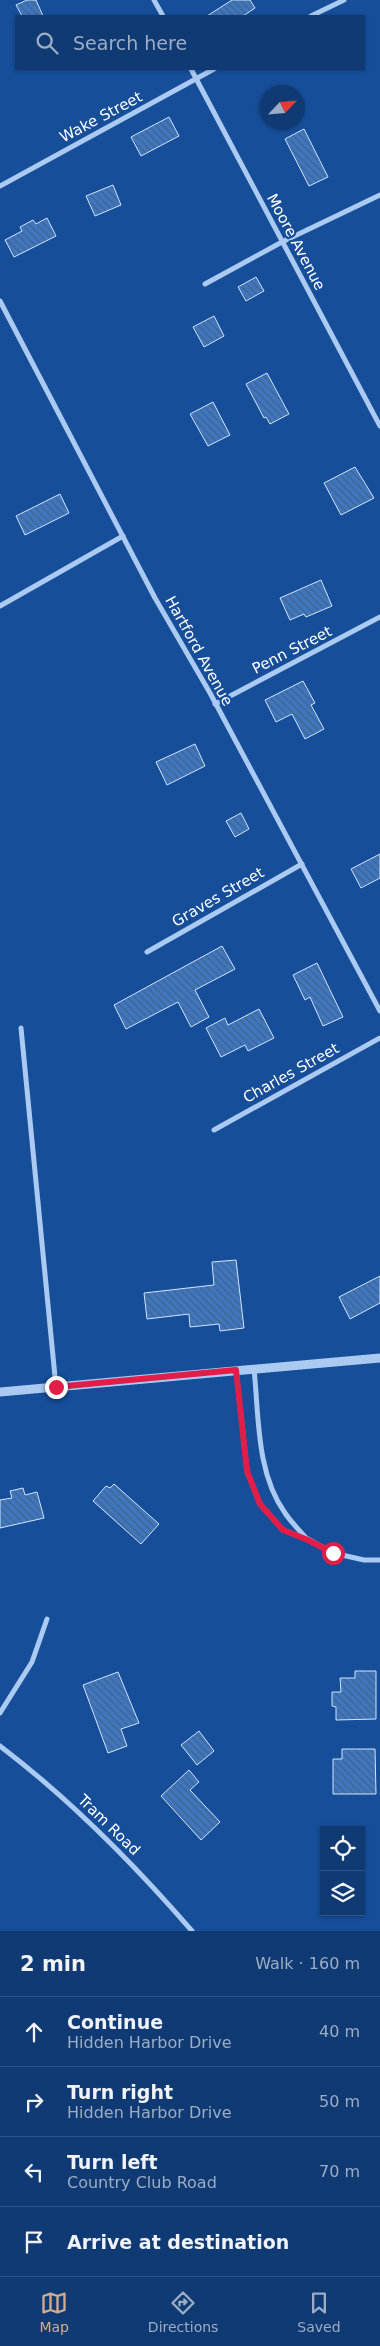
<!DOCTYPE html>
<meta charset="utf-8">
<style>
:root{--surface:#103a73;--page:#1e457b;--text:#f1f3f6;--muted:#9cadc4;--line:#305485;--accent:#d6ab8b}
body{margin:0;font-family:"DejaVu Sans",sans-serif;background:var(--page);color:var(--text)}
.controls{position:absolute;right:15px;bottom:15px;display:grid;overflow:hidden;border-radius:0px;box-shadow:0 1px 4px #0004}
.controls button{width:45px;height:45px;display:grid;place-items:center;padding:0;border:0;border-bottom:1px solid var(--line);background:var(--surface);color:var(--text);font:25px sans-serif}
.compass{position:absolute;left:260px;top:85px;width:45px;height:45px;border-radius:50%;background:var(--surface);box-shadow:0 1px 4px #0004;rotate:64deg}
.stop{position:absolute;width:15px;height:15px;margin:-11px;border:4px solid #e11d48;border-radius:50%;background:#fff}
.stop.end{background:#e11d48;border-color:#fff;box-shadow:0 1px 5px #0008}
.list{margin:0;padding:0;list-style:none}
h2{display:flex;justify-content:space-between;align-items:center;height:65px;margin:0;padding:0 20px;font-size:21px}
h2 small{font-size:16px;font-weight:400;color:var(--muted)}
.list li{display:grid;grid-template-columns:32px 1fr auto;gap:15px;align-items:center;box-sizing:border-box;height:70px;padding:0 20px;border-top:1px solid var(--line)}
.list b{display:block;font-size:19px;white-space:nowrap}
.list p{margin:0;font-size:16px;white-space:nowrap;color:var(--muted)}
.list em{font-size:16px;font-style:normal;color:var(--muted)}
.icon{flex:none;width:28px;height:28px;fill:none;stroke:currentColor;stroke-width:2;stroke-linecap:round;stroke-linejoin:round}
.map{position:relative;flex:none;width:380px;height:1931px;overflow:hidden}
.search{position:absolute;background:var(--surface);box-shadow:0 1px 4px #0004;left:15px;right:15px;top:15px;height:55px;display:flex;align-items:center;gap:12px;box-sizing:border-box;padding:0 18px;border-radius:0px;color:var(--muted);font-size:19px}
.sheet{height:345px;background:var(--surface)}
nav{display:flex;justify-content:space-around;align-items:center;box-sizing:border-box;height:70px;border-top:1px solid var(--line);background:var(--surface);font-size:14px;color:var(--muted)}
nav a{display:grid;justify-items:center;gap:2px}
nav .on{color:var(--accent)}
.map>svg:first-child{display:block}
.building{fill:url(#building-back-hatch);stroke:#d1e5fc}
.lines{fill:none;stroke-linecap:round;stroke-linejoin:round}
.minor{stroke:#aacaf2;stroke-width:5}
.tertiary{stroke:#aacaf2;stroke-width:9}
.route{stroke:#e11d48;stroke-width:6}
.labels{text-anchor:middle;stroke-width:4.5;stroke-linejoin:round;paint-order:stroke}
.street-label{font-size:15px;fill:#fff;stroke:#164e99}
</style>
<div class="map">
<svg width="380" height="1931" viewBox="0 0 380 1931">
<defs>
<pattern id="building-back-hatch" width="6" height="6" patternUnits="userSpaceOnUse" patternTransform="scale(1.25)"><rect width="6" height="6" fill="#3e77c0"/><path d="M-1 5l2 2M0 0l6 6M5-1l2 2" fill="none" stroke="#456286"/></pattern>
</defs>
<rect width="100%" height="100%" fill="#164e99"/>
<g class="building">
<path d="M27,0h9l7,16h-21l-6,-11z"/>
<path d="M232,0h18l5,8 -12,8h-36z"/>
<path d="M169,117l10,19 -38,20 -10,-19z"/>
<path d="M304,129l24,48 -19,9 -24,-47z"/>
<path d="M113,185l8,20 -26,11 -9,-20z"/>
<path d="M47,218l9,18 -42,21 -9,-17 17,-9 -2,-4 13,-7 3,4z"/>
<path d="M256,277l8,14 -18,10 -8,-14z"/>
<path d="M214,316l10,20 -20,11 -11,-20z"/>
<path d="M267,373l22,41 -19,10 -4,-7 -2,1 -18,-34z"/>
<path d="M213,402l17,33 -22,11 -18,-32z"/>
<path d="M355,467l19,31 -33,17 -17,-32z"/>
<path d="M60,494l9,19 -44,22 -9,-19z"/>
<path d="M321,580l11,26 -26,11 -2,-3 -14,6 -10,-22z"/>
<path d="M303,681l12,22 -4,2 13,24 -19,10 -13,-25 -16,8 -11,-22z"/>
<path d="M195,744l10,22 -38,19 -11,-23z"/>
<path d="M241,813l8,16 -14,8 -9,-16z"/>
<path d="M380,854v24l-19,10 -10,-19z"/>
<path d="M222,946l13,23 -40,21 14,27 -18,10 -13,-25 -52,27 -12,-24z"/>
<path d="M317,963l26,54 -20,9 -13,-29 -5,3 -12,-25z"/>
<path d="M259,1009l15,29 -26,13 -3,-6 -24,12 -15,-29 19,-10 3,7z"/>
<path d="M236,1260l8,68 -24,3 -1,-7 -29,3 -1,-13 -42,5 -3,-26 70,-8 -2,-23z"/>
<path d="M380,1276v27l-30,16 -11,-22z"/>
<path d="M114,1484l45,40 -18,20 -48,-43 13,-15 4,2z"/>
<path d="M23,1488l2,7 12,-3 7,26 -44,10v-28l12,-2 -2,-7z"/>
<path d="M355,1671h21v48l-40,1v-13l-4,-1v-14h9l-1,-14h15z"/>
<path d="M118,1672l21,51 -18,6 6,17 -19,7 -25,-68z"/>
<path d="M199,1731l15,20 -17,14 -16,-20z"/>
<path d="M342,1749h33l1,45h-43v-35h9z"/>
<path d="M189,1770l10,12 -9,8 30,32 -19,18 -40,-44z"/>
</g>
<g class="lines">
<g class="minor">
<path d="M154,0l9,16"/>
<path d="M311,16l33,-16"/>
<path d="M191,69l189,357"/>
<path d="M0,186l214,-117"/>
<path d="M205,284l77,-42 98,-47"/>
<path d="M0,301l155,297 55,95 170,318"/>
<path d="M0,606l123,-70"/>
<path d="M215,704l165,-87"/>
<path d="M147,952l155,-88"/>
<path d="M21,1028l35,359"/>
<path d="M214,1130l166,-92"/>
<path d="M254,1369c5,47 2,103 31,144 6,9 15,18 22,26"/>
<path d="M236,1370l11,101 13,33 23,26 25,9 25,14 31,7h16"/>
<path d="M0,1713l32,-51 15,-43"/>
<path d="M0,1746c71,54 134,118 192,185"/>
</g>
<path class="tertiary" d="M0,1392l380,-34"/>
</g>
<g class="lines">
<path class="route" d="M56,1387l180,-17 11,101 13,33 23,26 25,10 25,13"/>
</g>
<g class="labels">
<g class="street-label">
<text transform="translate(101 117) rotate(-28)" y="5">Wake Street</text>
<text transform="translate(296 242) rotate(62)" y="5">Moore Avenue</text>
<text transform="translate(292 650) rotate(-27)" y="5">Penn Street</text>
<text transform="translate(199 651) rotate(61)" y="5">Hartford Avenue</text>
<text transform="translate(218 897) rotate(-30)" y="5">Graves Street</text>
<text transform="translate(291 1073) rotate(-29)" y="5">Charles Street</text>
<text transform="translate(109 1825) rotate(44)" y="5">Tram Road</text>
</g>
</g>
</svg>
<div class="controls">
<button><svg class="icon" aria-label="locate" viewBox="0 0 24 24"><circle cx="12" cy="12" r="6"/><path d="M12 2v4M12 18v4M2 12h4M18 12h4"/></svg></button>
<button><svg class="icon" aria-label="layers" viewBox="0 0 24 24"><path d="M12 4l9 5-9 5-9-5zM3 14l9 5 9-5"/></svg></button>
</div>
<svg class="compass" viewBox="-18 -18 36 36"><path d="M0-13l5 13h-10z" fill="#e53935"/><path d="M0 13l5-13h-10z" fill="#9cadc4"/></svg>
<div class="stop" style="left:333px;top:1553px"></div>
<div class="stop end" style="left:56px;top:1387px"></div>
<div class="search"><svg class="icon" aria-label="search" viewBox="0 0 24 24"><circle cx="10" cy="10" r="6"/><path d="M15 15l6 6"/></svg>Search here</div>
</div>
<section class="sheet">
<h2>2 min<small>Walk · 160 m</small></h2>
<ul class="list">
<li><svg class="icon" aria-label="ahead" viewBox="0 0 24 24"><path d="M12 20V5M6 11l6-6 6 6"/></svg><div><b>Continue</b><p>Hidden Harbor Drive</p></div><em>40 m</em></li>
<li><svg class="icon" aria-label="right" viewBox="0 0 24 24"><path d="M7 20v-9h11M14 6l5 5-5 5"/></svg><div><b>Turn right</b><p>Hidden Harbor Drive</p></div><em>50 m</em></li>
<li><svg class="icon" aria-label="left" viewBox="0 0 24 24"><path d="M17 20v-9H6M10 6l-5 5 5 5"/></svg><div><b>Turn left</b><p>Country Club Road</p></div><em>70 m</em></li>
<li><svg class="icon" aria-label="arrive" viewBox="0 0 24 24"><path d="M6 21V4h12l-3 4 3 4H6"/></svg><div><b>Arrive at destination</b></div></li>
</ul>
</section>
<nav>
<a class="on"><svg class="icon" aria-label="map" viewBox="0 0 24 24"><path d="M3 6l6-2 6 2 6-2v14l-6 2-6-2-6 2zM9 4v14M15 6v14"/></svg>Map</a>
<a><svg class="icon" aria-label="directions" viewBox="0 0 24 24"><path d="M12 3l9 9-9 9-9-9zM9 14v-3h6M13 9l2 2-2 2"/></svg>Directions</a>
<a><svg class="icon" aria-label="saved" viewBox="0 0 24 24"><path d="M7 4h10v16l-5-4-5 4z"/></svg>Saved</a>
</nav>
